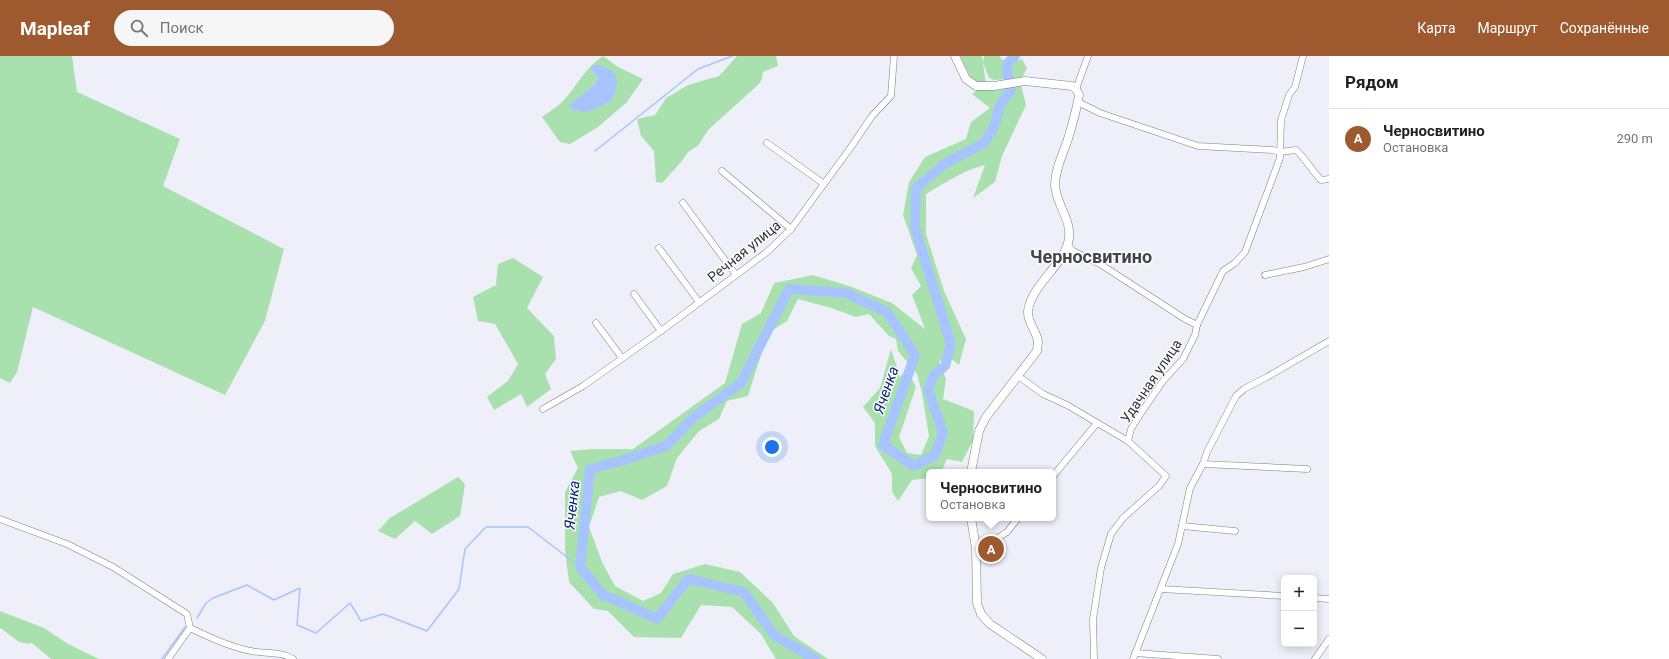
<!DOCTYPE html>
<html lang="ru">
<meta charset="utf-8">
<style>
:root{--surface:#fff;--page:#f6f6f6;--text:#202124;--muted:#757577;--line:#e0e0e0;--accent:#9f592f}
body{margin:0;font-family:Roboto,sans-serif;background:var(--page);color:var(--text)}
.controls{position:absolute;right:12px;bottom:12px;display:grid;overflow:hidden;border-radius:6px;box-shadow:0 2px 10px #0003}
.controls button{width:36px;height:36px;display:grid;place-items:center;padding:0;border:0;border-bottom:1px solid var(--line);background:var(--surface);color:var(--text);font:20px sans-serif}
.you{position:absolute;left:772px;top:391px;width:14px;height:14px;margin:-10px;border:3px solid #fff;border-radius:50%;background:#1a73e8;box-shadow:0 0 0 6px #1a73e833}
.badge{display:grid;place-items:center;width:26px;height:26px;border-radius:50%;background:var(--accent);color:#fff;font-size:13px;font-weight:700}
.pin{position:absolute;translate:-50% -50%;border:2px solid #fff;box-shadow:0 1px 4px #0006}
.popup{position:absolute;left:926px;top:413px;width:130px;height:52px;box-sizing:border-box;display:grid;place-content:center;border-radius:6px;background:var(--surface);filter:drop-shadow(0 1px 3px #0005);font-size:13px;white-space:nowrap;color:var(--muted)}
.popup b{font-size:15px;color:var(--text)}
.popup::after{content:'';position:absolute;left:50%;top:100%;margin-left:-8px;border:8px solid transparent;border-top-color:var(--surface)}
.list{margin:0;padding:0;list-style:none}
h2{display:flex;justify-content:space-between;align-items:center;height:52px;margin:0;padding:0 16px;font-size:17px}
h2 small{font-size:13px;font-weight:400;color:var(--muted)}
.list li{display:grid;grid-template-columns:26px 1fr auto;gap:12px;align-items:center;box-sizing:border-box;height:60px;padding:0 16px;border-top:1px solid var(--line)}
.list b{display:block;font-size:15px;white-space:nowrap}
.list p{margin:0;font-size:13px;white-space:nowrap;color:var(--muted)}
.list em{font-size:13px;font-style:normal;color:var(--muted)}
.icon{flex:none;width:22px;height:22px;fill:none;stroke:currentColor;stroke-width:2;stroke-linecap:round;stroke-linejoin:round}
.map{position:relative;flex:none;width:1329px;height:603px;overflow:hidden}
header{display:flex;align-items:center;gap:24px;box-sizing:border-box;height:56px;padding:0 20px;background:var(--accent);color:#fff}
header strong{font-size:19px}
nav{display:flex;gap:22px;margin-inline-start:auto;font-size:14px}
.search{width:280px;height:36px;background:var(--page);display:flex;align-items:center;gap:10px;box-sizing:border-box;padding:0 14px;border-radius:22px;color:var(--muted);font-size:15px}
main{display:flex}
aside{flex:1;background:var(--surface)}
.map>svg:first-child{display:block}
.green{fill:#a8e1ae;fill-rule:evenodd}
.water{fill:#a7c4fe}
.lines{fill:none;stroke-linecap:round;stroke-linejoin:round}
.stream{stroke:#a7c4fe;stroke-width:1.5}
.river{stroke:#a7c4fe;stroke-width:10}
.street-casing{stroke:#7e7e88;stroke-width:7}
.secondary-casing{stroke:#7e7e88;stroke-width:9}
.street{stroke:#fff;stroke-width:6}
.secondary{stroke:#fff;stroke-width:8}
.labels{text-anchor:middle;stroke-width:3;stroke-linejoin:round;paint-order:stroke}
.street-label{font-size:14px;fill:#35353a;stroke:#fdfdfd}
.water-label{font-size:15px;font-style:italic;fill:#092575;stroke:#fdfdfd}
.district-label{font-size:18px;font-weight:bold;fill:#44444d;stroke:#fdfdfd}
</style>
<header>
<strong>Mapleaf</strong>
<div class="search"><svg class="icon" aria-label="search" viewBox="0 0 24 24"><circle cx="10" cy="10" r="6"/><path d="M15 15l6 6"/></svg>Поиск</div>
<nav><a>Карта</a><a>Маршрут</a><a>Сохранённые</a></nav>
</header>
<main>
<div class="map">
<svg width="1329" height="603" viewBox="0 0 1329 603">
<rect width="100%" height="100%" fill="#efeffa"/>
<g class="green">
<path d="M0,0h72l5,36 103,47 -17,47 121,63 -19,72 -40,74 -192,-88 -16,65 -7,11 -10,-5z"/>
<path d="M603,0l15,11 25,12 -16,23 -29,25 -28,17 -10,-2 -18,-25c8,-6 17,-11 23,-18 13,-15 21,-32 38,-43zM591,14l26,11 -43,21 20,-17 4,-8z"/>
<path d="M737,0h39l2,10 -15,6 -1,7 -3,5 -51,46 -10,16 -10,6 -6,9 -20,22 -6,-1 -2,-31 -13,-15 -4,-17 18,-4 11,-17 22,-13 31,-9z"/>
<path d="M960,0h22l1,6 1,-6h16l1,3 9,4 12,-4 5,9 -5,10 -28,2 -5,-2 -6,-15 3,21 -14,-4z"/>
<path d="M1021,29l5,20 -24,51 -7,26 -22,16 12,-33c-21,5 -40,18 -59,29v40l18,57 22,48 -7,26 -13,-10 -7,7 7,17 -3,20 31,12 -1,29 -11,22 -15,-3 -6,13h-12v6l-17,2 -14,21 -6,-9v-18l-17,-28v-23l-12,-16 17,-19 11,-39 9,28 7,-8 9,18 -17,50 8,16 14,2 8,-19 -7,-43 -5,-19 -19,-23 -2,-12 -7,-3 -20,-22 -13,3 -25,-9 -33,-9 -11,22 -19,12 -20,63 -21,5 -8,18 -20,12 -22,27 -10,28 -25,14 -21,-9 -22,6 -10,30 13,35 13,24 28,15 18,-8 12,-19 32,-10 35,8 33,31 21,33 34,23h-52l-15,-25 -29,-27 -31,-2 -20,33 -47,-1 -26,-26 -14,-2 -25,-27 -4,-32v-58l13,-24 -8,-17 23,-2h40l92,-66 17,-59 19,-11 13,-30 39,-8 39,12 40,16 33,26 -13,-34 9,-9 -10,-18 6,-13 -14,-40 6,-33 16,-25 41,-18 5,-17 19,-14 -18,-14 5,-4h20z"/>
<path d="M513,202l30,19 -16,31 27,28 2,23 -11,15 6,15 -24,18 -6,-13 -27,16 -7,-13 21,-16 10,-17 -23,-40 -17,-3 -5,-24 23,-12 2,-21z"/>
<path d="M458,421l7,7 -5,32 -28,18 -17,-13 -20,18 -17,-8 12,-13z"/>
<path d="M0,555l44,17 24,16 31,15h-48l-19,-16c-14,3 -20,-8 -32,-15z"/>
</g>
<path class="water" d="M592,9c10,0 24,4 25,16 0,5 -3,13 -5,19 -14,8 -24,16 -41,9l-2,-4 25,-20 4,-8 -7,-7z"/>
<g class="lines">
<g class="stream">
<path d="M595,95l103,-82 34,-13"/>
<path d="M197,562l9,-15 7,-5 34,-13 27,15 26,-12 -3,37 19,8 34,-30 11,18 22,-7 44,17 32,-42 6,-40 21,-22h42l52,40"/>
<path d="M162,603l23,-32"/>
</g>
<path class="river" d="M815,603l-41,-24 -30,-43 -56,-13 -31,40 -41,-19 -12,-4 -24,-29 10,-98 34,-9 42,-14 28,-29 47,-34 48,-94 57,4 41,19 28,43 -32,90 31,21 21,-11 8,-22 -15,-44 6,-14 11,-9 6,-22 -36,-116 1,-40 30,-25 38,-20 10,-16 6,-22 11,-15 -4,-20 1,-7 7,-7"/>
<defs>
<g id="street">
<path d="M1076,33l12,-33"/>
<path d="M1078,46l22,11 98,33 75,4 7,2 16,-2c10,9 16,21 25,30l8,-1"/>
<path d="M767,87l57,41"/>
<path d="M722,115l69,58"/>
<path d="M683,147l53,72"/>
<path d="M1067,188l6,7 27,13 85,55 12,6"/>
<path d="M659,192l40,54"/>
<path d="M1265,219l39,-8 25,-8"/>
<path d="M634,238l27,37"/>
<path d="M596,267l26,35"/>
<path d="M1018,320l25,18 24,11 61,36"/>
<path d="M543,353l40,-23 78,-55 106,-79 24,-23 60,-82 21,-31 19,-20 3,-40"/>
<path d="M1203,408l104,5"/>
<path d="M1053,420l44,-53"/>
<path d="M0,463l67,25 46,23 74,47 3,14 -22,31"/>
<path d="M1182,470l53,5"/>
<path d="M976,488l11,1 20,-13 11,-14"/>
<path d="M1161,533l123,7"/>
<path d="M1314,542l15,1"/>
<path d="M190,572c19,9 40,19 61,23 13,3 30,0 42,8"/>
<path d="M1135,597l83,6"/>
<path d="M1094,603l-1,-40 8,-51 10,-34 12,-16 36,-32 7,-10 -38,-35 3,-12 10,-16 22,-32 20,-22 12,-24 2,-10 26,-54 12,-8 10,-11 35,-94 1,-38 8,-25 6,-8 8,-31"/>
<path d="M1133,603l45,-115 12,-56 13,-24 4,-12 29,-56 8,-7 23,-12 62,-36"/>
<path d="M1315,603l14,-20"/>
</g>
<g id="secondary">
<path d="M955,0l11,23 10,7h18l31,-5 47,5 4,3 3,6c-2,14 -7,30 -11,44 -5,15 -13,30 -13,46 1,21 19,36 13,58 -7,24 -37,43 -40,68 -1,12 9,20 10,31 0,3 -1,6 -1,9l-51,66 -7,14 -8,41"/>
<path d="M971,462l5,30 1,55 4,11 9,10 52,35"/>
</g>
</defs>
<use href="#street" class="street-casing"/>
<use href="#secondary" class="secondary-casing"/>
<use href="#street" class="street"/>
<use href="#secondary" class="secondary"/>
</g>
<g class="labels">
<g class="street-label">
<text transform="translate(744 195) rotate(-39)" y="5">Речная улица</text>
<text transform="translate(1151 325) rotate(-56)" y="5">Удачная улица</text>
</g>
<g class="water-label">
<text transform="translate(886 334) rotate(-71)" y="5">Яченка</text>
<text transform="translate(572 449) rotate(-84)" y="5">Яченка</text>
</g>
<g class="district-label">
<text x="1091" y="207">Черносвитино</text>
</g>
</g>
</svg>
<div class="controls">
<button>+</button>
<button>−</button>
</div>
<div class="you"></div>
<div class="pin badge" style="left:991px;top:493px">A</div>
<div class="popup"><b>Черносвитино</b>Остановка</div>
</div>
<aside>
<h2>Рядом<small></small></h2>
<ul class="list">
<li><span class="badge">A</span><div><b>Черносвитино</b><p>Остановка</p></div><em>290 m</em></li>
</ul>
</aside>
</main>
